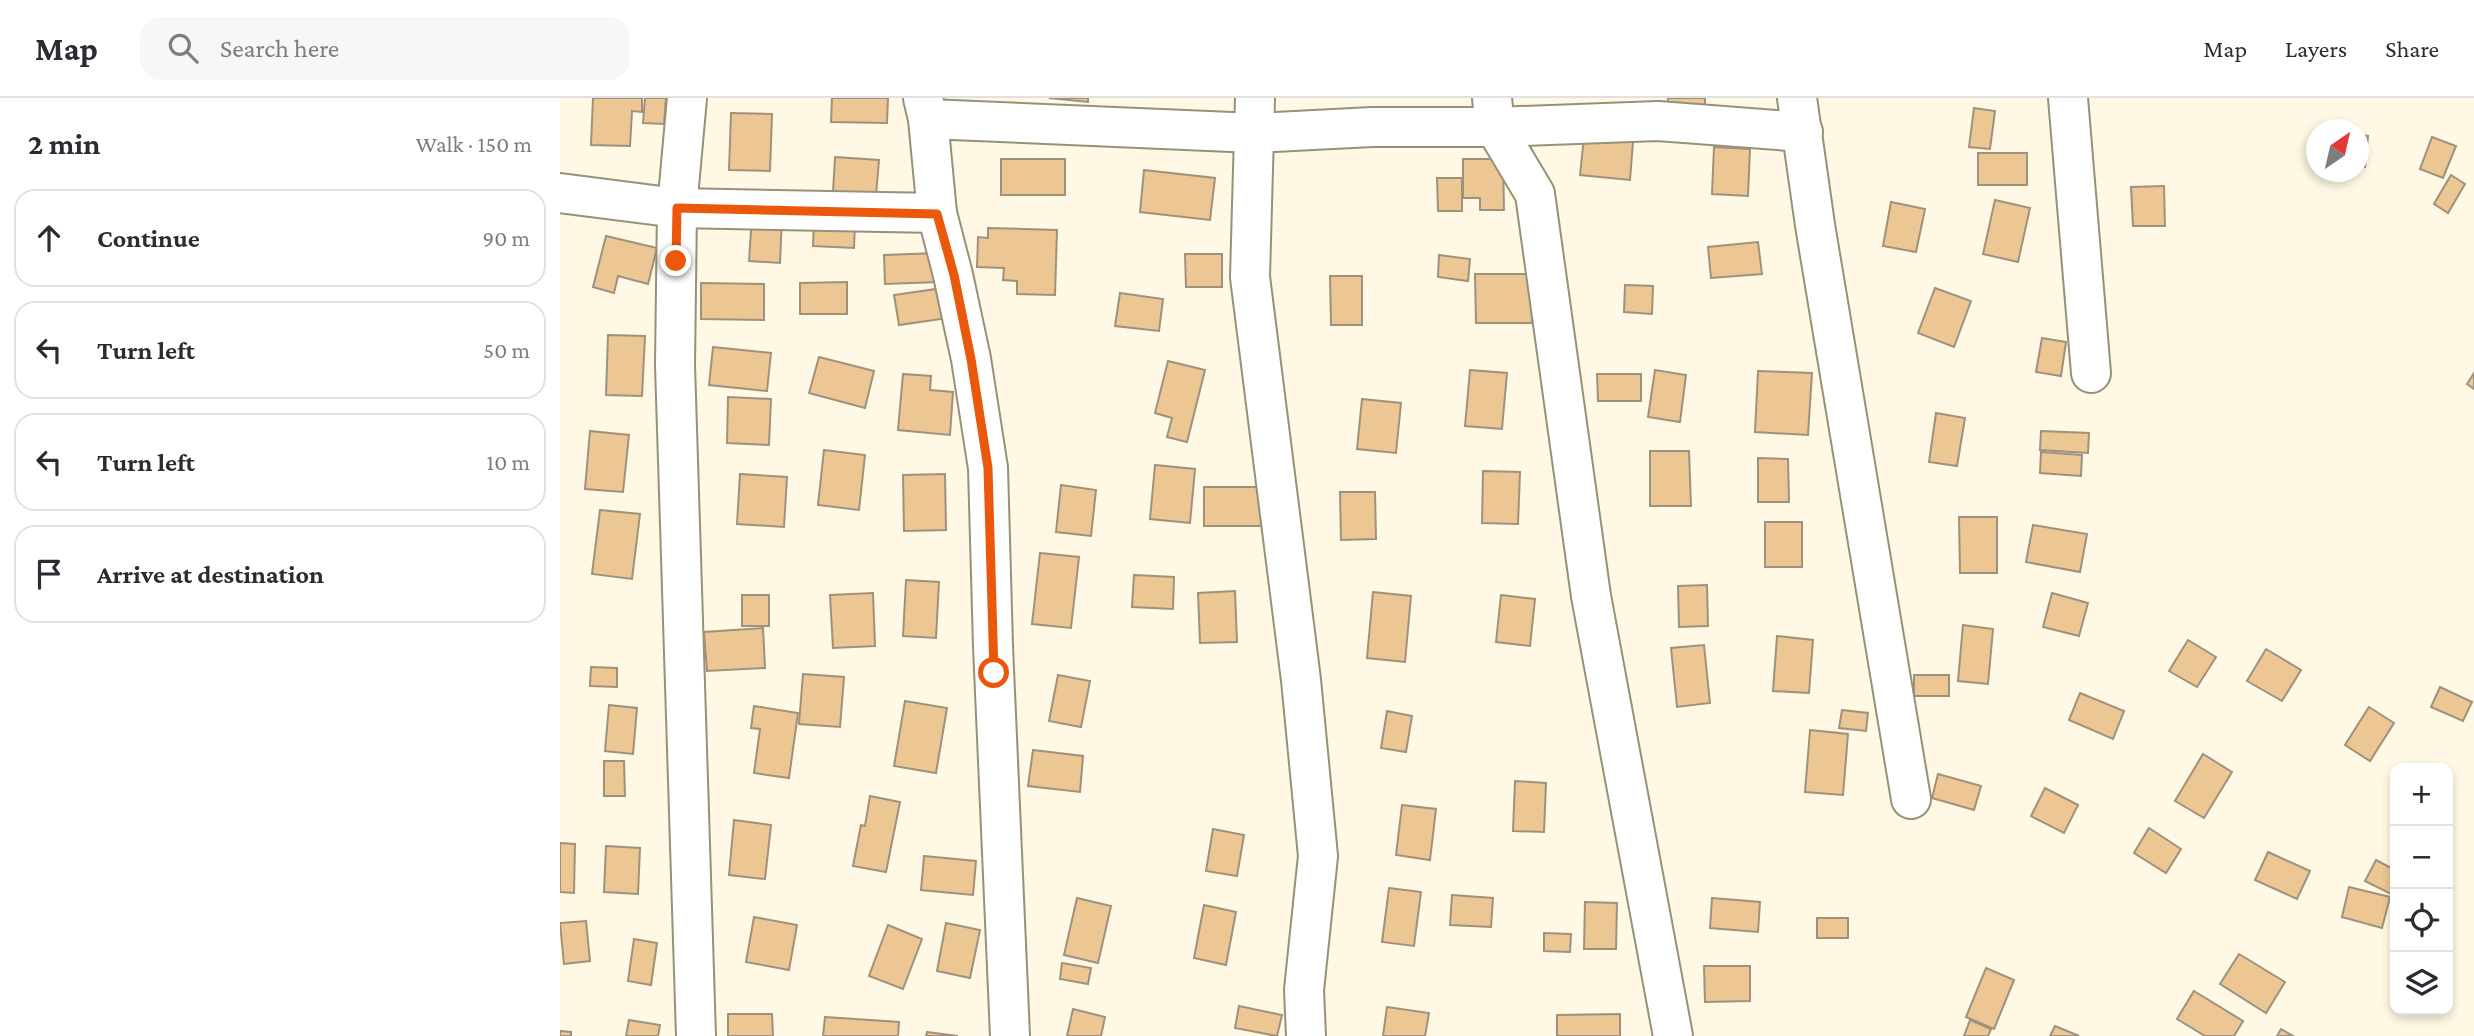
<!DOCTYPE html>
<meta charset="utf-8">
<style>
:root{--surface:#fff;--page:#f7f7f7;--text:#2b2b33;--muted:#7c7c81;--line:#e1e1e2}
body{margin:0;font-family:"Crimson Pro",serif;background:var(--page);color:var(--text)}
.controls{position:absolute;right:21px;bottom:21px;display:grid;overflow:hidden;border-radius:14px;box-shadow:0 4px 10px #0003}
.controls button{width:63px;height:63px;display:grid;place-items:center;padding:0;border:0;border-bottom:2px solid var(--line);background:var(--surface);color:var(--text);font:35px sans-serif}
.compass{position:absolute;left:1746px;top:21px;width:63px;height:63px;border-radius:50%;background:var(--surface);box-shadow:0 4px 10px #0003;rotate:34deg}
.stop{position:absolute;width:21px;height:21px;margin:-16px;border:5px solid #ea580c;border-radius:50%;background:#fff}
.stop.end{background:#ea580c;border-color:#fff;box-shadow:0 2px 7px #0008}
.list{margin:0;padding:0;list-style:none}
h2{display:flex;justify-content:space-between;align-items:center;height:91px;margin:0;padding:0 28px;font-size:30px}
h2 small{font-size:23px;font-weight:400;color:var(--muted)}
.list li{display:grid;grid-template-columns:46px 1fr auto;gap:21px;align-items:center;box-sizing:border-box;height:98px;margin:0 14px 14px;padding:0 14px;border:2px solid var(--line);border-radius:21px}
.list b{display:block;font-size:26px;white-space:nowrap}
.list em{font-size:23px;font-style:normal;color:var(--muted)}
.icon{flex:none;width:38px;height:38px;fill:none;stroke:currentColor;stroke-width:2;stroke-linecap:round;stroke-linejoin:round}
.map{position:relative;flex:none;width:1914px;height:938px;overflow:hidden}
header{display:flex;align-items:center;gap:42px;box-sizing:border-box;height:98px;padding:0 35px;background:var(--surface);border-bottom:2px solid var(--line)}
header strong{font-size:33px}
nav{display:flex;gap:38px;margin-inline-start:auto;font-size:24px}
.search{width:490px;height:63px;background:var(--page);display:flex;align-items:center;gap:18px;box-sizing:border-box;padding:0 24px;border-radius:21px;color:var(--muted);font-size:26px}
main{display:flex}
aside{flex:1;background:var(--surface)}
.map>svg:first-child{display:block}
.building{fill:#ecc794;stroke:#a0917d;stroke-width:2}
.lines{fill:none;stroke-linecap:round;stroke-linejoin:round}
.minor-casing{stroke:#97917a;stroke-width:42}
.minor{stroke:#fff;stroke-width:38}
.route{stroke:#ea580c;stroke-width:9}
</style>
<header>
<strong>Map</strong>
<div class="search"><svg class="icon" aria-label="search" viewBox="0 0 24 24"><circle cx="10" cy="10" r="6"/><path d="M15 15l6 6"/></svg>Search here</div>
<nav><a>Map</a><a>Layers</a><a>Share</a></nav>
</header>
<main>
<aside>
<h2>2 min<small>Walk · 150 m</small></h2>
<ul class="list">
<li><svg class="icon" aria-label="ahead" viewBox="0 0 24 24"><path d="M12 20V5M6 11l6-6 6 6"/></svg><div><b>Continue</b></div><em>90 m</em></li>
<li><svg class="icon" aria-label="left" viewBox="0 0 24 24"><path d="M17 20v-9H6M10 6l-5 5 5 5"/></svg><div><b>Turn left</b></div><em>50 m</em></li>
<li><svg class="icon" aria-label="left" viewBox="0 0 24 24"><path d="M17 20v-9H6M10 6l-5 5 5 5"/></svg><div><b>Turn left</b></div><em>10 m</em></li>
<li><svg class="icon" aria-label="arrive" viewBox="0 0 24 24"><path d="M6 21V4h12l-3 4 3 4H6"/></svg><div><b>Arrive at destination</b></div></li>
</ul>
</aside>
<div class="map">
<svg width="1914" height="938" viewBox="0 0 1914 938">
<rect width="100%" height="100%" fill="#fef8e4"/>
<g class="building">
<path d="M33,0h49v14l-10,-1 -2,35 -39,-1z"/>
<path d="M85,0h21l-2,26 -21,-1z"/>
<path d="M272,0h56l-1,25 -56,-1z"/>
<path d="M489,0h39v4z"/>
<rect x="1108" y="0" width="37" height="12"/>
<path d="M1414,10l21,3 -5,38 -21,-2z"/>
<path d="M171,15l41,1 -2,57 -41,-1z"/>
<path d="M1798,37l10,1 -3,31h-7z"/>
<path d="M1024,39l49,5 -3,38 -50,-5z"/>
<path d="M1872,39l24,9 -13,32 -23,-9z"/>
<path d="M1154,49l36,2 -2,47 -36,-2z"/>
<rect x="1418" y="55" width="49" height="32"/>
<path d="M275,59l44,3 -3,35 -43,-3z"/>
<rect x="441" y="61" width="64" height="36"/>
<path d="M903,61h40l1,51h-24v-12h-17z"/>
<path d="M584,72l71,8 -5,42 -70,-8z"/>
<path d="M1891,77l14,9 -17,29 -14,-9z"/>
<path d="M877,80h25v33h-24z"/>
<path d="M1604,88l1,40h-32l-2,-39z"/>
<path d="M1435,102l35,8 -12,54 -35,-8z"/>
<path d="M1331,104l34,7 -9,43 -33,-6z"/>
<path d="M192,117l30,2 -2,46 -31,-2z"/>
<path d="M254,123l41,2 -1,25 -41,-2z"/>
<path d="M428,130l69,2 -2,65 -38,-1v-13l-14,-1 1,-12 -27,-1 1,-30 10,1z"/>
<path d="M46,138l51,12 -9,36 -30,-8 -4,17 -21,-6z"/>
<path d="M1198,144l4,32 -51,4 -3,-31z"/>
<path d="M378,155l1,29 -54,2 -1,-29z"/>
<path d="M625,156h37v33h-36z"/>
<path d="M879,157l31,4 -2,22 -30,-4z"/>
<path d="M915,176h56l1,49h-56z"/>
<path d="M770,178h32v49h-31z"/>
<path d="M287,184v32h-47v-31z"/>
<path d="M141,185l63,1v36l-63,-1z"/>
<path d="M1065,187l28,1 -1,28 -28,-2z"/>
<path d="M383,190l5,30 -49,7 -5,-30z"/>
<path d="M1375,190l36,13 -17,46 -36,-14z"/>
<path d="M560,195l43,6 -4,32 -44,-5z"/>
<path d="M48,237l37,1 -3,60 -36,-1z"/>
<path d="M1482,240l24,4 -5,34 -25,-4z"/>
<path d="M153,249l58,6 -4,38 -58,-6z"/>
<path d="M259,259l55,14 -9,37 -56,-15z"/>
<path d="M608,263l37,9 -18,72 -20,-5 5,-19 -17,-5z"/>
<path d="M910,272l37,3 -5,56 -37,-3z"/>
<path d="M1095,272l31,5 -6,47 -32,-5z"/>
<path d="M1198,273l54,2 -4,62 -53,-3z"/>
<path d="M1914,275v16l-7,-5z"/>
<path d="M343,276l28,2 -1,14 23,2 -3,43 -52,-5z"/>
<path d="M1037,276h44v27h-43z"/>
<path d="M168,299l43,2 -2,46 -42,-2z"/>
<path d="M802,301l39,4 -5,50 -39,-4z"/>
<path d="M1376,315l29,5 -8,48 -28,-4z"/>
<path d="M30,333l39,4 -6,57 -38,-3z"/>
<path d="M1481,333l48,2 -1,20 -48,-3z"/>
<path d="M264,352l41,5 -6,55 -41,-5z"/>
<path d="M1090,353h39l2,55h-41z"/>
<path d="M1481,354l41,3 -1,21 -41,-3z"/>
<path d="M1198,360l30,1 1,43h-31z"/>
<path d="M595,367l40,4 -5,54 -40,-4z"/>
<path d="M923,373l37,1 -2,52 -36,-1z"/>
<path d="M180,376l47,3 -3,50 -47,-3z"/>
<path d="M385,376l1,56 -42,1 -1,-56z"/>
<path d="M501,387l35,5 -5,46 -35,-4z"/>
<rect x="644" y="389" width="60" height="39"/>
<path d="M780,394h35l1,47 -35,1z"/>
<path d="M40,412l40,4 -8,65 -40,-5z"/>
<path d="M1399,419h38v56h-37z"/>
<rect x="1205" y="424" width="37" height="45"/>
<path d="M1473,427l54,9 -7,38 -54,-10z"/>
<path d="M480,455l39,4 -8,71 -39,-4z"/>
<path d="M574,477l40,2 -1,32 -41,-2z"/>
<path d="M346,482l33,2 -3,56 -33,-2z"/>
<path d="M1147,487l1,41 -29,1 -1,-41z"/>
<path d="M675,493l2,51 -37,1 -2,-50z"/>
<path d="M813,494l38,4 -6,66 -38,-4z"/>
<path d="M313,495l2,53 -42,2 -3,-53z"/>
<path d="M1492,495l36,10 -9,33 -36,-9z"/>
<rect x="182" y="497" width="27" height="31"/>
<path d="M941,497l34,4 -5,47 -34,-4z"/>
<path d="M1403,527l30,4 -5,55 -30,-3z"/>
<path d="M203,530l2,40 -58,3 -3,-39z"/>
<path d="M1217,538l36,4 -4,53 -36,-2z"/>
<path d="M1628,542l28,17 -19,30 -28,-16z"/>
<path d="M1144,547l6,58 -33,4 -6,-59z"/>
<path d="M1706,551l35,21 -19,31 -35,-20z"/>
<path d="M31,569l26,1v19l-27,-1z"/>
<path d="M243,576l41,3 -4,50 -41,-3z"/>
<path d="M498,577l32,6 -9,46 -32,-6z"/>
<rect x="1354" y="577" width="35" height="21"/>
<path d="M1880,589l32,15 -9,19 -32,-14z"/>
<path d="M1520,595l44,18 -11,28 -44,-19z"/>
<path d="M345,603l42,7 -11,65 -42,-7z"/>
<path d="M49,607l28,3 -4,46 -28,-3z"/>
<path d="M194,608l44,7 -9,65 -35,-5 6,-44 -9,-1z"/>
<path d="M1809,609l25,16 -24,38 -25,-16z"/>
<path d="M1282,612l26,3 -2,18 -27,-3z"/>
<path d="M827,613l25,5 -6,36 -25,-4z"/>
<path d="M1250,632l38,4 -5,61 -38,-3z"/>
<path d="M473,652l50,6 -3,36 -52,-6z"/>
<path d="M1643,656l29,18 -28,46 -29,-17z"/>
<path d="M44,663h20l1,35h-21z"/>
<path d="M1378,676l43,12 -7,24 -42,-12z"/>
<path d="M955,683l31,2 -2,49 -31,-1z"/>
<path d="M1485,690l33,17 -14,28 -33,-17z"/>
<path d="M310,698l30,6 -14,70 -33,-6 8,-41 4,1z"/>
<path d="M842,707l34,4 -6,51 -34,-5z"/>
<path d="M174,722l37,5 -6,54 -36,-4z"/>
<path d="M1589,730l32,21 -15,24 -32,-20z"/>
<path d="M653,731l31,6 -7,41 -31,-5z"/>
<path d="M0,745l15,1 -1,49 -14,-1z"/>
<path d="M46,748l34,2 -2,46 -34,-2z"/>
<path d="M1708,754l42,19 -13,28 -42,-19z"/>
<path d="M364,758l52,5 -3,34 -52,-5z"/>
<path d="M1816,762l19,10v26l-30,-15z"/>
<path d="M1789,789l41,10 -8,31 -40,-11z"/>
<path d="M829,790l32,4 -7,54 -32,-4z"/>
<path d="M892,797l41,3 -2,29 -41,-2z"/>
<path d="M517,800l34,8 -13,57 -34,-8z"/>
<path d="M1152,800l48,4 -2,30 -48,-4z"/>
<path d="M1025,804l32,1 -1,46h-32z"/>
<path d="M644,807l32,7 -10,53 -32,-7z"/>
<path d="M194,819l43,8 -8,45 -43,-8z"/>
<rect x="1257" y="820" width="31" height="20"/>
<path d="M26,823l4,40 -26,3 -4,-41z"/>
<path d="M386,825l34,7 -10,48 -33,-7z"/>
<path d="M328,827l34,14 -19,50 -34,-13z"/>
<path d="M984,835l27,1 -1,18 -26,-1z"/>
<path d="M74,841l23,4 -6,42 -23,-4z"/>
<path d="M1679,856l46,28 -19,31 -46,-29z"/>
<path d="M502,865l29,5 -3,16 -28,-5z"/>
<path d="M1144,868h46v35l-45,1z"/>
<path d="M1426,870l28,12 -20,49 -28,-12z"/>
<path d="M1634,893l49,30 -9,15h-29l-28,-17z"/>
<path d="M679,908l43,9 -5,21 -42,-8z"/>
<path d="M827,909l42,6 -4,23h-42z"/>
<path d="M513,911l32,8 -4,19h-34z"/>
<path d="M168,916h44l1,22h-45z"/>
<path d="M1060,916v22h-63v-21z"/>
<path d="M265,919l74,5 -1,14h-75z"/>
<path d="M69,922l31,5 -2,11h-32z"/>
<path d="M1410,922l21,9 -3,7h-24z"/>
<path d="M1495,928l24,10h-29z"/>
<path d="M1721,931l12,7h-16z"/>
<path d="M0,933l11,1v4h-11z"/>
<path d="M367,934l31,4h-32z"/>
</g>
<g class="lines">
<defs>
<g id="minor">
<path d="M127,0l-10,110 -2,157 21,671"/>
<path d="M363,0l5,21 9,94 16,62 18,84 17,109 5,178 17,390"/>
<path d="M695,0l-5,179 51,403 17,176 -14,134 2,46"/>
<path d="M932,0l3,29 40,67 56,402 82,440"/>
<path d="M1237,0l18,127 96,574"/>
<path d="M1508,0l23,275"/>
<path d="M368,21l327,14 117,-6h123l163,-6 145,11"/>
<path d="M0,95l117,15 260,5"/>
</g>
</defs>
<use href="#minor" class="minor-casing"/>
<use href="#minor" class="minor"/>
</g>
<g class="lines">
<path class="route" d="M116,163l1,-53 260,6 17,61 17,84 17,109 6,205"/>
</g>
</svg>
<div class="controls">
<button>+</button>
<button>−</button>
<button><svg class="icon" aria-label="locate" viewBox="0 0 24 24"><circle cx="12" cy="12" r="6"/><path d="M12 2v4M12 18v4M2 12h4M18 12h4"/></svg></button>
<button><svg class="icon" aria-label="layers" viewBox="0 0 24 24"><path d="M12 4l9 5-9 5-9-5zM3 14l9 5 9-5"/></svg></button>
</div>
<svg class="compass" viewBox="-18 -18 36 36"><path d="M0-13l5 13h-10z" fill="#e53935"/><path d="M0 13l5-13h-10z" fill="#7c7c81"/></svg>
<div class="stop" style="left:434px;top:575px"></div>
<div class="stop end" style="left:116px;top:163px"></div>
</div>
</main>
